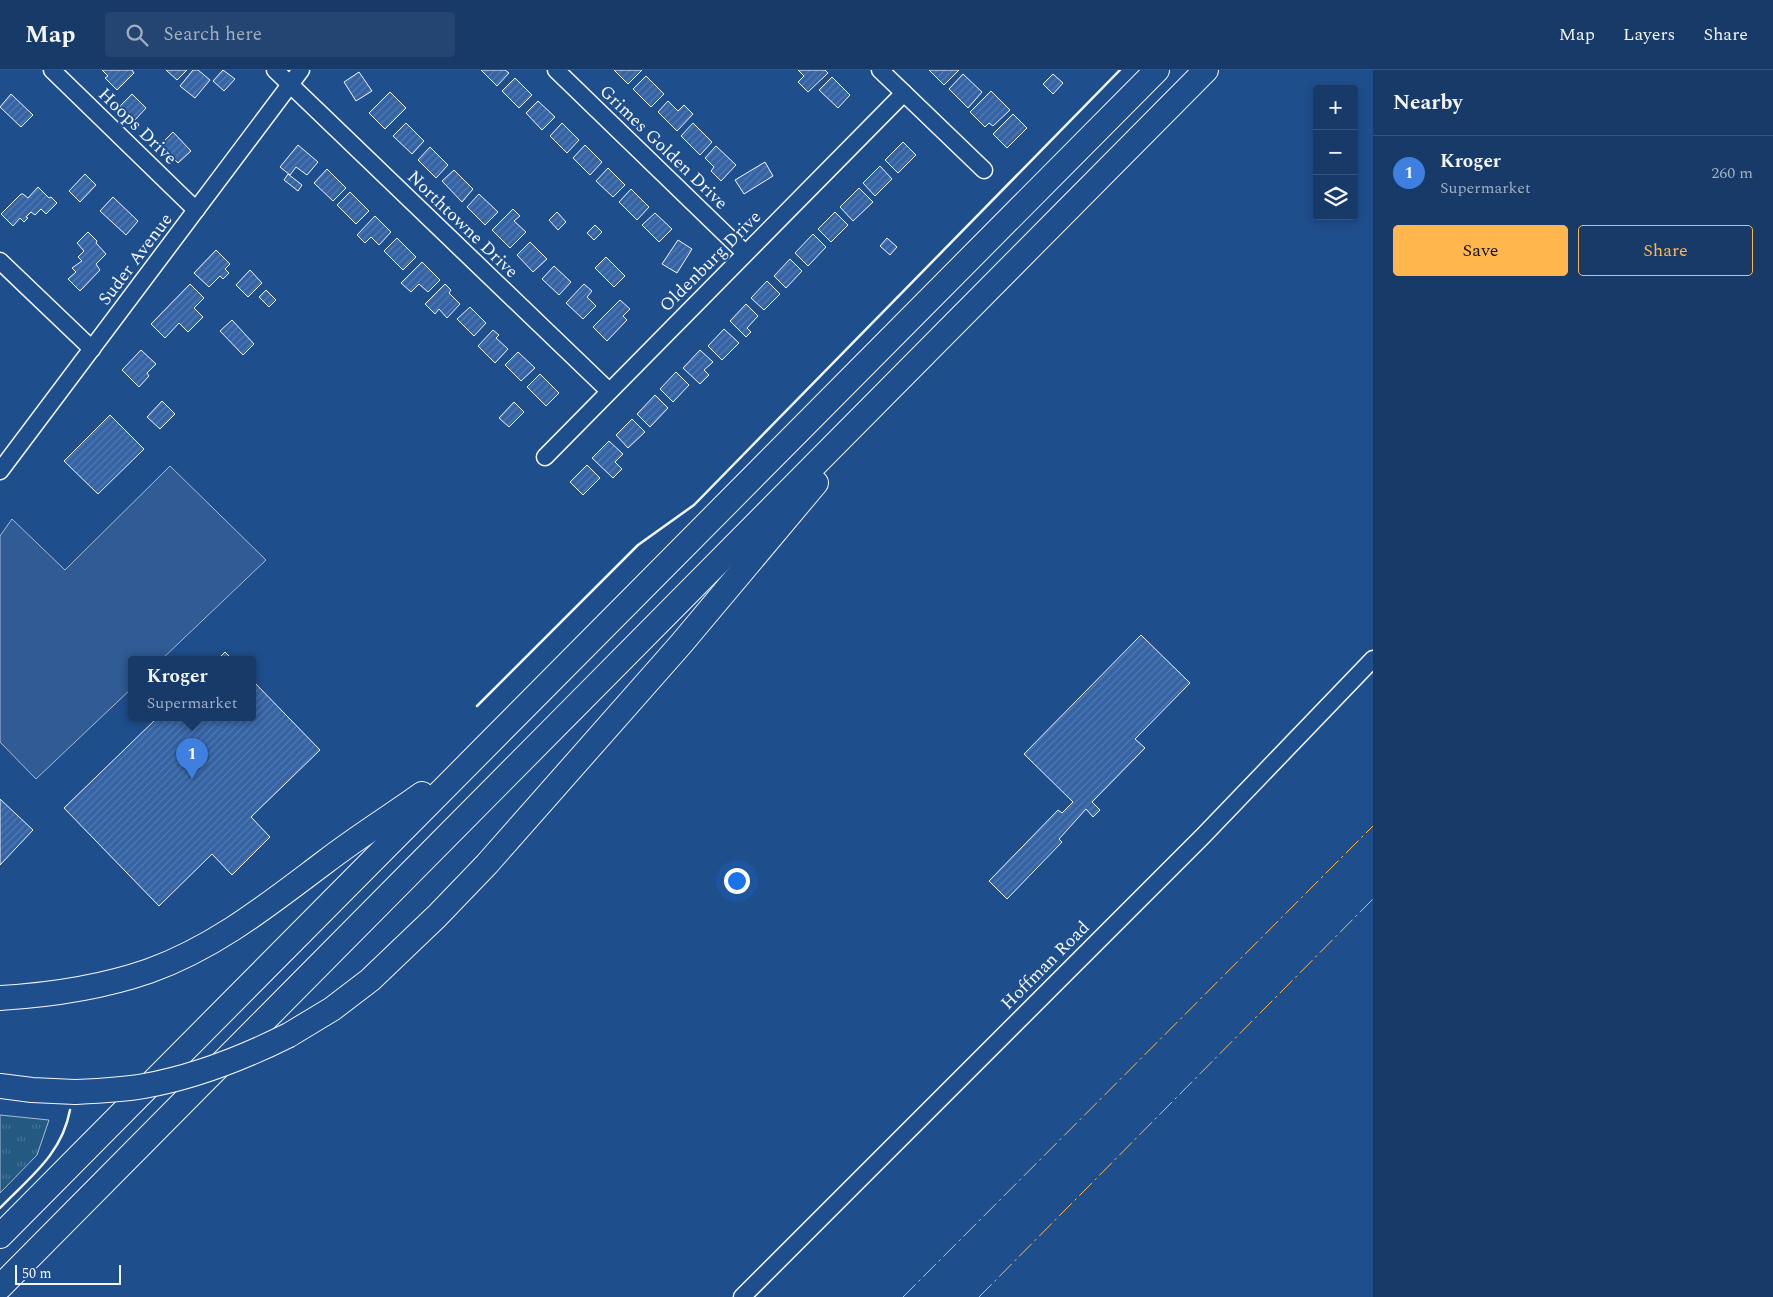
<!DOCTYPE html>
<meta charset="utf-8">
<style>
:root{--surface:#173a69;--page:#244571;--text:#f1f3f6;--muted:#9eadc0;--line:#36547d;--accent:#ffb74d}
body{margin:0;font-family:Spectral,serif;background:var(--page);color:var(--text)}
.controls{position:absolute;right:15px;top:15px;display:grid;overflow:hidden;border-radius:5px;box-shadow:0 2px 8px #0003}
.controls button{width:45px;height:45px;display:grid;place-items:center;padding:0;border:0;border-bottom:1px solid var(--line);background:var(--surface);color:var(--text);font:25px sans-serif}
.scale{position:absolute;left:15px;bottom:12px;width:106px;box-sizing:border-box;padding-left:5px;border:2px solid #f2f6ff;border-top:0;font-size:14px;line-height:18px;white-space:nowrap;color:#f2f6ff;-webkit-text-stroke:4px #1f4e8c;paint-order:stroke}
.you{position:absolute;left:736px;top:810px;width:18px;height:18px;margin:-12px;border:4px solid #fff;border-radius:50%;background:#1a73e8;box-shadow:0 0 0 8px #1a73e833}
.badge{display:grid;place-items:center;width:32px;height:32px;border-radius:50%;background:var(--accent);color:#fff;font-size:16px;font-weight:700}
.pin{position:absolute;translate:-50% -41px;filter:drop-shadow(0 1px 2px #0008)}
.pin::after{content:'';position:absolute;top:26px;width:18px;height:15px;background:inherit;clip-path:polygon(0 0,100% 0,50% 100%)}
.popup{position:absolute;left:128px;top:586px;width:128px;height:65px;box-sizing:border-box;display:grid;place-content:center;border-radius:5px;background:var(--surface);filter:drop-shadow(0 1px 4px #0005);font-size:16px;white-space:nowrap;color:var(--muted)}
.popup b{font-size:19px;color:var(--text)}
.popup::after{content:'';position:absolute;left:50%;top:100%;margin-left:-10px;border:10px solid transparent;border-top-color:var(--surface)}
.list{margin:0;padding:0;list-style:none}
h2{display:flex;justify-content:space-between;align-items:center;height:65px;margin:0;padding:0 20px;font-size:21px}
h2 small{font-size:16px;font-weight:400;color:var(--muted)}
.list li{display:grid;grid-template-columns:32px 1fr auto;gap:15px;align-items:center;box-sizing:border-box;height:75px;padding:0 20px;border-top:1px solid var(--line)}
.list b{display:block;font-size:19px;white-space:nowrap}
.list p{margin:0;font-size:16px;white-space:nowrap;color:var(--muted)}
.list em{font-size:16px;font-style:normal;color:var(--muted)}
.actions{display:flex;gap:10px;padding:15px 20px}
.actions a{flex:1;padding:11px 0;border:1px solid var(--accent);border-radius:5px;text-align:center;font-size:18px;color:var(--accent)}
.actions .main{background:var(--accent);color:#111}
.icon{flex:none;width:28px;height:28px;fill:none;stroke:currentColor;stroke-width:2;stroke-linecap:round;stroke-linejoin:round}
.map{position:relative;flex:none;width:1373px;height:1227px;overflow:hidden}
header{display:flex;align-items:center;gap:30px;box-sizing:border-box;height:70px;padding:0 25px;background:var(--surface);border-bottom:1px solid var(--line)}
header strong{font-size:24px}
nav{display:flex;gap:28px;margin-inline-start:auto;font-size:18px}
.search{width:350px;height:45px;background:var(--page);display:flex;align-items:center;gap:12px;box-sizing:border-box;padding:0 18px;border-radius:5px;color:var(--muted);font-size:19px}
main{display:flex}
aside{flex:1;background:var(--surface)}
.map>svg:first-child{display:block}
.grass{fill:url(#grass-tufts);stroke:#a8bbd7}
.parking{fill:#305b95;stroke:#a8bbd7}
.building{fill:url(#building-hatch);stroke:#f2f6ff}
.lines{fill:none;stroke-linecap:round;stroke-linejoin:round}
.minor-casing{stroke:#f2f6ff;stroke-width:19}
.highway-casing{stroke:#f2f6ff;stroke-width:26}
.minor{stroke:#1f4e8c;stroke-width:16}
.highway{stroke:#1f4e8c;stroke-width:24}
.highway-bridge-casing{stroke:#f2f6ff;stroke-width:26;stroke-linecap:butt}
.highway-bridge{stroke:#1f4e8c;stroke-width:24}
.wall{stroke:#f2f6ff;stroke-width:2.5}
.power{stroke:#ffb74d;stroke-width:1;stroke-dasharray:18 4 2.5 4;stroke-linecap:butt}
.labels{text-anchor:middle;stroke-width:4;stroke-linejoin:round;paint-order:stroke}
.street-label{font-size:18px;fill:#f2f6ff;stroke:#1f4e8c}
</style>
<header>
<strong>Map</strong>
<div class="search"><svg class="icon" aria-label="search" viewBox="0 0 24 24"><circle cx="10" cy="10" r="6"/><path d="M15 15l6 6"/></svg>Search here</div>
<nav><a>Map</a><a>Layers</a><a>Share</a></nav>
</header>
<main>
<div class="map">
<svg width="1373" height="1227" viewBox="0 0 1373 1227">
<defs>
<pattern id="grass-tufts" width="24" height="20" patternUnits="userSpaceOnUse" patternTransform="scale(1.25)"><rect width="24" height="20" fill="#245a82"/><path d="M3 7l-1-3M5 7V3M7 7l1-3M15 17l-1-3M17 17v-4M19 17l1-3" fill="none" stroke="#447295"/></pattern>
<pattern id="building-hatch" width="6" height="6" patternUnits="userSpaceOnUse" patternTransform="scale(1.25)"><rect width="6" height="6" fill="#3563a3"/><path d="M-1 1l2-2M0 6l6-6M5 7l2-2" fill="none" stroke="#537ab1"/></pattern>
</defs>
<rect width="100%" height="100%" fill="#1f4e8c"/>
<path class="grass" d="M0,1045l49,5 -12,35 -37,38z"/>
<path class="parking" d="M170,396l96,94 -105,100h-29v28l-96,91 -36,-37v-206l12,-17 53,51z"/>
<g class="building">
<path d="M102,0h30l2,3 -17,17 -12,-12 3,-2z"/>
<path d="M166,0h21l-10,10z"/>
<path d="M193,0h5l12,10 -15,18 -15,-12z"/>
<path d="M223,0l12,9 -11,12 -11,-10z"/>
<path d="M481,0h24l4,3 -12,13z"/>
<path d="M614,0h28l-14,14z"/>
<path d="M798,0h27l3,3 -20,19 -10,-10 6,-6z"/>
<path d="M929,0h30l-15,15z"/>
<path d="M359,2l13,19 -16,10 -12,-19z"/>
<path d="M963,4l19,18 -14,16 -19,-19z"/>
<path d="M1053,4l10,9 -10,11 -10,-10z"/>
<path d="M646,6l18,18 -13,13 -18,-18z"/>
<path d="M832,7l18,18 -12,13 -19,-18z"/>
<path d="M515,8l17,17 -13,13 -17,-17z"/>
<path d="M991,21l19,19 -17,16 -4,-3 -4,4 -15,-15z"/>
<path d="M390,22l16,16 -21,21 -16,-16z"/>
<path d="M11,24l22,21 -12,12 -21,-20z"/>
<path d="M132,24l14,14 -11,12 -15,-14z"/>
<path d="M538,31l17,16 -13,13 -16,-17z"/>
<path d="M668,31l10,10 6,-6 9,9 -16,17 -19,-19z"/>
<path d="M1013,44l14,14 -20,20 -14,-14z"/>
<path d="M406,53l18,18 -12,13 -19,-18z"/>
<path d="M562,53l17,17 -12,13 -17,-17z"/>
<path d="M693,53l19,19 -12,13 -19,-19z"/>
<path d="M173,62l18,19 -13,12 -18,-18z"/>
<path d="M903,72l13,13 -18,18 -13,-13z"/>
<path d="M298,75l20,17 -11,13 -11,-8 -6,8 -10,-8z"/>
<path d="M585,75l17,17 -12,13 -17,-17z"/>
<path d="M716,76l20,19 -15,16 -10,-10 3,-4 -9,-9z"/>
<path d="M430,77l18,18 -12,13 -18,-18z"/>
<path d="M765,92l8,14 -29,18 -9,-14z"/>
<path d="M880,96l12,13 -17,17 -12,-13z"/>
<path d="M608,98l17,17 -12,12 -17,-16z"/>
<path d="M327,99l19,19 -13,13 -19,-18z"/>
<path d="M454,100l19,19 -11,13 -20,-21z"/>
<path d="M85,104l11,11 -16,17 -11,-11z"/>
<path d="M288,104l14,11 -4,6 -14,-11z"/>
<path d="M38,117l11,11 2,-1 6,6 -11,11 -5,-5 -6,6 -4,-3 -5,5 2,1 -4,4 -4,-4 -7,8 -12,-12 20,-20h2l5,4z"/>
<path d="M859,118l14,14 -20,19 -13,-14z"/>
<path d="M631,119l18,18 -12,13 -18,-18z"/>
<path d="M350,122l19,19 -13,13 -19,-19z"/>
<path d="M479,124l19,18 -13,13 -18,-18z"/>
<path d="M113,127l25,24 -12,14 -26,-24z"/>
<path d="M513,139l7,7 -6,5 12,11 -16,16 -18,-18z"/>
<path d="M557,142l9,10 -8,8 -9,-10z"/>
<path d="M835,142l13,13 -17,17 -13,-13z"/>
<path d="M655,143l17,16 -13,13 -17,-17z"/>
<path d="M375,146l16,16 -12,13 -8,-8 -6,6 -8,-8z"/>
<path d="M595,155l7,7 -8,8 -7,-7z"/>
<path d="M88,162l9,9 -1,2 10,11 -10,10 4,6 -20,21 -12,-12 8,-7 -4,-4 10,-7 -4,-4 6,-6 -7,-8z"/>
<path d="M813,164l13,13 -18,19 -13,-13z"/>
<path d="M397,168l19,19 -13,13 -19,-19z"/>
<path d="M887,168l10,9 -7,8 -10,-9z"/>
<path d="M678,170l14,9 -15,24 -15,-9z"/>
<path d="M530,172l17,17 -14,13 -16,-17z"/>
<path d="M216,180l14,14 -5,5 4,4 -6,6 -3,-3 -11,11 -15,-14z"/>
<path d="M606,187l19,19 -11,11 -19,-19z"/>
<path d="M790,189l12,12 -16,17 -12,-12z"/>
<path d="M422,192l18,18 -12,12 -9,-8 -8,8 -10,-9z"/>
<path d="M554,196l17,16 -12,13 -17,-16z"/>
<path d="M250,200l12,13 -14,14 -12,-12z"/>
<path d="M767,211l13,13 -16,16 -13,-12z"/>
<path d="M190,214l14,14 -10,10 9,9 -15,15 -9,-9 -14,15 -14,-14z"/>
<path d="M445,214l6,6 -2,3 11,11 -13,14 -8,-9 -4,5 -10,-10z"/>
<path d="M584,214l8,7 -5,6 9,9 -13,13 -17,-16z"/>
<path d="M266,220l10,10 -7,7 -10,-10z"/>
<path d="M620,230l10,9 -7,7 4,4 -20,21 -14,-14z"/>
<path d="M746,234l12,12 -11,12 4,4 -5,5 -16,-16z"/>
<path d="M470,237l16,16 -12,13 -17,-17z"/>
<path d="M232,250l22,24 -11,11 -23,-24z"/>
<path d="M724,259l15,14 -17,17 -14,-14z"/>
<path d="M493,260l6,5 -3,3 12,11 -13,14 -17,-17z"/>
<path d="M141,280l15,14 -9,9 2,3 -10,11 -17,-17z"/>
<path d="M700,280l13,12 -9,8 5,5 -9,9 -17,-16z"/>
<path d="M518,282l17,16 -14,13 -16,-16z"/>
<path d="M676,302l13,13 -16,17 -13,-13z"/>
<path d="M540,304l19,19 -13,13 -19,-19z"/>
<path d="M655,325l13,13 -18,19 -13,-13z"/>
<path d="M162,331l13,13 -15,15 -13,-12z"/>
<path d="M514,332l10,10 -15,15 -10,-9z"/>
<path d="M110,345l34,34 -46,45 -34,-33z"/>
<path d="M632,349l13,13 -17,16 -12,-13z"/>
<path d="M609,371l14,13 -8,8 7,7 -9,9 -21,-20z"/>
<path d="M587,395l13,13 -17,17 -13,-13z"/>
<path d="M1141,565l49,48 -55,56 10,9 -53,54 8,8 -7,7 -7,-8 -27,30 3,3 -55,57 -18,-18 69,-71 4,3 11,-11 -49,-48z"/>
<path d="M225,582l8,8h-16z"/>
<path d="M252,610l68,70 -69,67 19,20 -38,38 -20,-21 -53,52 -95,-98 93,-90h95z"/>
<path d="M0,729l33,31 -33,35z"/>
</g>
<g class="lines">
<defs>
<g id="minor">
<path d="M52,0l144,140"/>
<path d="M275,0l334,321"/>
<path d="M556,0l189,183"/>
<path d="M880,0l104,100"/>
<path d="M0,191l92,88"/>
<path d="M545,387l359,-364"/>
<path d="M0,401l301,-401"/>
<path d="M742,1227l461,-461 170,-177"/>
</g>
<g id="highway">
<path d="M0,928c51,-3 100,-10 149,-27 67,-24 120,-67 176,-109 31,-24 65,-45 97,-68"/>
<path d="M289,965l43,-26 38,-29 67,-64 50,-52 194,-220 135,-161"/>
<path d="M0,1016l32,4 43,2"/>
<path d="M0,1166l1157,-1166"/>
<path d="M0,1217l1206,-1217"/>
</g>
</defs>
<use href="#minor" class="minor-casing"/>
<use href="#highway" class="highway-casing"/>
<use href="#minor" class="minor"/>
<use href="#highway" class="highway"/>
<defs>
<path id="highway-bridge" d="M75,1022c23,-1 47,-2 69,-6 51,-9 99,-28 145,-51"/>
</defs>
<use href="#highway-bridge" class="highway-bridge-casing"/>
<use href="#highway-bridge" class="highway-bridge"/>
<g class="wall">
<path d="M477,636l161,-161 56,-40 426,-435"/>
<path d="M0,1138c30,-31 62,-54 70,-98"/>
</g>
<g class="power">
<path d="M903,1227l470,-471"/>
<path d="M979,1227l394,-398"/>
</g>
</g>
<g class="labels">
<g class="street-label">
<text transform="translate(138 56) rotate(44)" y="6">Hoops Drive</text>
<text transform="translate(664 77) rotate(44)" y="6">Grimes Golden Drive</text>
<text transform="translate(463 154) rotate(44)" y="6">Northtowne Drive</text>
<text transform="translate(135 189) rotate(-53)" y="6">Suder Avenue</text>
<text transform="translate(710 191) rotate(-45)" y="6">Oldenburg Drive</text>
<text transform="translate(1045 895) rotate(-45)" y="6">Hoffman Road</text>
</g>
</g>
</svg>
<div class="controls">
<button>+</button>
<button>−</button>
<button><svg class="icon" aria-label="layers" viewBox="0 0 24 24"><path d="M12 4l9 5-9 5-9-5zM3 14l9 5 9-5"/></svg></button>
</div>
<div class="scale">50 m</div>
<div class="you"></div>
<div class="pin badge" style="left:192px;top:709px;background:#3f7fe0">1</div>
<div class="popup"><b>Kroger</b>Supermarket</div>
</div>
<aside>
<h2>Nearby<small></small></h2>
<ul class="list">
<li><span class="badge" style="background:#3f7fe0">1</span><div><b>Kroger</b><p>Supermarket</p></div><em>260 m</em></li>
</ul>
<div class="actions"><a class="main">Save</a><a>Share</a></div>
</aside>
</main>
